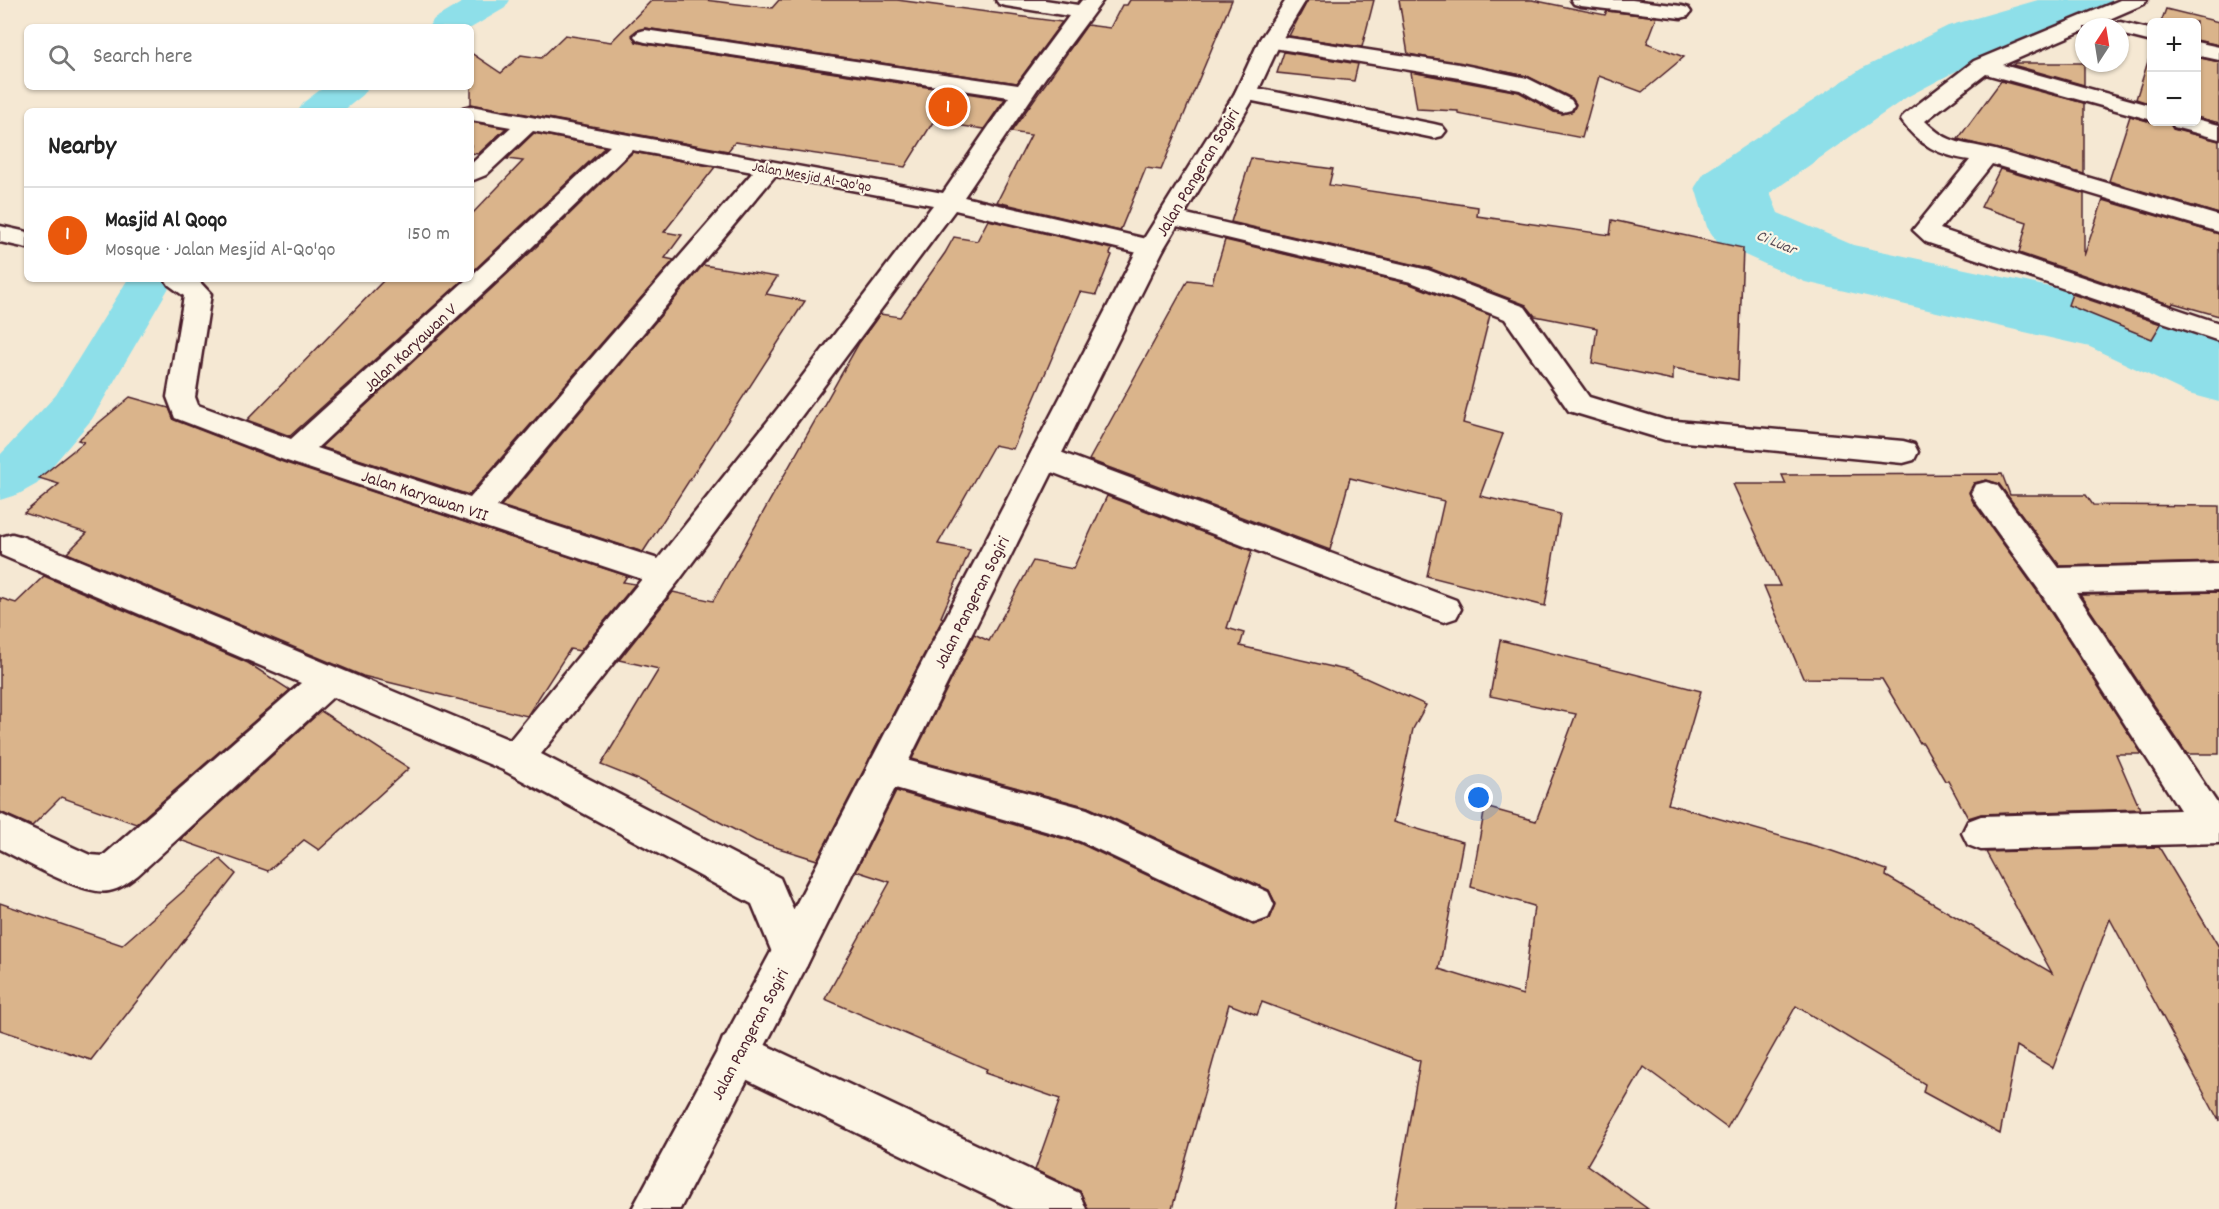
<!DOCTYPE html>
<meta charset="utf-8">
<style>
:root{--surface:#fff;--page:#f6f6f6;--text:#222;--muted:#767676;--line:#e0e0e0;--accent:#ea580c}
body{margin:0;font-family:Dekko,sans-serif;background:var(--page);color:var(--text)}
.controls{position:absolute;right:18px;top:18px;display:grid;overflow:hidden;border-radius:9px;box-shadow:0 2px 4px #0004}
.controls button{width:54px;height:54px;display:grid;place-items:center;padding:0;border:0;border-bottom:2px solid var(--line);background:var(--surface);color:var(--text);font:30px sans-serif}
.compass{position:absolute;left:2075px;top:18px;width:54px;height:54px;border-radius:50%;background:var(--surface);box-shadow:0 2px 4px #0004;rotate:12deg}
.you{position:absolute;left:1479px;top:798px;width:21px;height:21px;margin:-15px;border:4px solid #fff;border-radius:50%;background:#1a73e8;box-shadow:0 0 0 9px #1a73e833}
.badge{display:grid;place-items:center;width:39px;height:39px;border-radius:50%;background:var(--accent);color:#fff;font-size:20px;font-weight:700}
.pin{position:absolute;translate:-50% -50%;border:3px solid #fff;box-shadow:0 2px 6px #0006}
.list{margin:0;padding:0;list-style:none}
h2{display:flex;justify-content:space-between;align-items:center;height:78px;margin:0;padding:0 24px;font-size:26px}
h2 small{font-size:20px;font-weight:400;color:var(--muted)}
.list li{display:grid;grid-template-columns:39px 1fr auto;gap:18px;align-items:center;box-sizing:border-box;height:96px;padding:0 24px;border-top:2px solid var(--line)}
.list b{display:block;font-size:22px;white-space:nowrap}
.list p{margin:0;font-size:20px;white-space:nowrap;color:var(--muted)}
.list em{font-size:20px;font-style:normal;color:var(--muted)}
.icon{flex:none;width:33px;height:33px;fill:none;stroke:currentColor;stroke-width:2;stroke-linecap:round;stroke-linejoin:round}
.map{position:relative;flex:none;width:2219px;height:1209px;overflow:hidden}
.search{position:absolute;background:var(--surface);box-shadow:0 2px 4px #0004;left:24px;top:24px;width:450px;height:66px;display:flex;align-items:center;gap:15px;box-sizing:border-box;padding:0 21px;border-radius:9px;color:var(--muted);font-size:22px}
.panel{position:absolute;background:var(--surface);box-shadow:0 2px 4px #0004;left:24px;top:108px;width:450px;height:174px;border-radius:9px}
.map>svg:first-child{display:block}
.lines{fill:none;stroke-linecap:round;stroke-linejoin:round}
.canal{fill:#8edfe9;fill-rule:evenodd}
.river{fill:#8edfe9;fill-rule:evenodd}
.building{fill:#dab48b;stroke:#4a1f2b;stroke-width:1.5}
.minor-casing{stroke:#4a1f2b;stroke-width:5}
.tertiary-casing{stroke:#4a1f2b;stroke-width:5}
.minor{fill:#fcf5e5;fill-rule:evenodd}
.tertiary{fill:#fcf5e5;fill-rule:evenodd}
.labels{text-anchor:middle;stroke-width:4.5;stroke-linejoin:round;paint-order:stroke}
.far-street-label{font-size:15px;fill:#4a1f2b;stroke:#fcf5e5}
.far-water-label{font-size:16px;font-style:italic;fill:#5b4f5a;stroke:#fcf5e5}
.street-label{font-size:18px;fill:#4a1f2b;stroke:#fcf5e5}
</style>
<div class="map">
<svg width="2219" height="1209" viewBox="0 0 2219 1209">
<rect width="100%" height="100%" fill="#f5e8d3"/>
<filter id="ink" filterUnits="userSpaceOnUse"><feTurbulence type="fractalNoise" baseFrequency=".0167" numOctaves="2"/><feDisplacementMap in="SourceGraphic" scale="12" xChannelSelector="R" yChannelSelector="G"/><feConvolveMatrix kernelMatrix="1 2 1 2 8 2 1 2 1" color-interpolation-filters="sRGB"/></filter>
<g filter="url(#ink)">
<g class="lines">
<g class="canal">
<path d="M466,0h44l-5,8 -34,20 -43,-1 6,-8z"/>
<path d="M324,87h45l-6,8 -20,16h-45l6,-9z"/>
<path d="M128,279h46l-82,140 -55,65 -18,10 -19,6v-45l56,-60z"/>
</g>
<path class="river" d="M2038,0h98l-9,13 -135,39 -85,45 -137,96 8,20 75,32 290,62 76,34v61l-30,-8 -99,-47 -285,-65 -87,-39 -11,-16 -12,-40 10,-15 156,-103 87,-43z"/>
</g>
<g class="building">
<path d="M652,0h53l67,8 7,-8h118l165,22 -45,61 -372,-55 -8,2 -5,4 4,8 9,2 360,55 -21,30 -51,-7 -28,45 -170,-25 -7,9 -257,-47v-51l30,20 20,-18 20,3 24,-23 46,7z"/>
<path d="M1130,0h102l-71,170 -15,-2 -26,63 -123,-29 34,-67 -20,-3 76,-107 23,3 12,-23h5z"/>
<path d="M1308,0h66l-12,47 -73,-11z"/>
<path d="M1399,0h133l73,15 2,-4 50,6 -10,26 37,14 -42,35 -43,-16 -17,62 -124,-24v-3l-41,-2 -6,-37 108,20 35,20 8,2 11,-3 3,-7 -4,-6 -45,-22 -119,-22z"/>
<path d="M2166,9l53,13v23l-23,-5v-18h-35z"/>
<path d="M1284,52l74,12 -4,17 -77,-8z"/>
<path d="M2151,52v52l-15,-5z"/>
<path d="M2196,57l23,5v61l-23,-6z"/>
<path d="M2015,63h69v22l-71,-20z"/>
<path d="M2001,81l83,22v71l-126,-35z"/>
<path d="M2130,116l21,6h18l4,7 46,12v73l-110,-33z"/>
<path d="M471,122l35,6 -28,26 -7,-1z"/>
<path d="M534,133l71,14 -134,126v-58l52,-54 -16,-2z"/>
<path d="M633,152l82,15 -51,65 18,3 -17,23 9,2 -205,235 -148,-48 211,-196z"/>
<path d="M1251,158l82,11 -4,16 149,22 -1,9 133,19 2,-15 131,28 -5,132 -65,-12v12l-81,-17 5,-35 -62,-12 -9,-11 -97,-37 -198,-46z"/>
<path d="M2000,169l84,25v62l19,-56 116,34v82l-46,-13 -1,2 -153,-52 8,-31 -46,-15z"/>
<path d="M988,220l124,29 -2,5 2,1 -16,40 -16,-3 -67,157 -19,-4 -56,99 32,6 -29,67 2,1 -126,242 -61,-19 -117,-61 -38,-15 58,-96 -40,-9 54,-68 40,9 146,-258 21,-29 20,3 45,-64 9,-16 23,4z"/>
<path d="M1225,240l185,44 80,31 -27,108 40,11 -23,62 80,18 -15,92 -118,-30 17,-75 -94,-23 -20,72 -241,-90 99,-180 24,3z"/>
<path d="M703,265l74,12 -11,17 39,7 -162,251 -142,-46z"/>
<path d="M385,279h79l-174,157 -43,-16z"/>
<path d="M2072,294l89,30 -9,15 -84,-34z"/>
<path d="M130,397l39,11 5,12 109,42 344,114 -4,6 12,2 -55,67 -10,-2 -43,67 -164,-40 -296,-123 20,-20 -63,-20 35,-29 -20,-6 45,-36 -6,-2z"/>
<path d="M2002,474l8,21h76l7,10 126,1v56l-159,4 -61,-82 -12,-4 -13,3 -5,9 4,10 64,89 105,163h-26l24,55 -159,5 -13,4 -20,-37h-3l-22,-38h-3l-38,-64 -79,-1 -39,-92h16l-47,-102h53l-4,-9z"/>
<path d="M1107,496l145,55 -25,77 17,5 -4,13 110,25 76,34 -13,24 -20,93 70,20 -24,127 84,26 11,-89 -63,-19 14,-80 51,14 40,-107 -86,-18 10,-56 201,51 -33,113 161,46 58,20 -1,6 166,97 -66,-121 173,-5 60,100v174l-109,-202 -57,149 -36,-22 -17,88 -77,-42 2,-8 -129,-78 -69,122 -83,-61 -57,98 61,44h-254l26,-148 -158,-59 -5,13 -28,-11 -57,205h-84l-8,-18 -45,-21 25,-71 -75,-26 2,-4 -162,-70 65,-117 -34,-11 40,-80 183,52 174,82 17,-6 6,-15 -7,-14 -181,-83 -176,-48 62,-125 15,7 44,-80 40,8z"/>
<path d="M44,576l204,87 42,27 -154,134 -75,-27 -29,29 -32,-14v-214l16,5z"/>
<path d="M2219,592v162h-32l-107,-159z"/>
<path d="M321,711l88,57 -90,82 -15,-10 -36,31 -88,-31z"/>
<path d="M220,859l16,15 -145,186 -91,-30v-127l122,42z"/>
</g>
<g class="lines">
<defs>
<g id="minor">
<path d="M996,0h49l33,5 4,-5h21l-58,78 -81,119 196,45 4,6 -4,6 -9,2 -196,-46 -278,373 -136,171 239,124 32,75 -6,14 -14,5 -14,-5 -26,-63 -249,-134 -170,-73 -195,178c-9,7 -18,14 -29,16 -26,5 -84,-30 -109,-42v-35l90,41 13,1 198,-173 -300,-128v-18l11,-3 11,3 487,203 132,-161 -358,-119 -109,-42 -8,-21 17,-101 -15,-11 -4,-6h32l14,15 -16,103 3,8 93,34 176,-160h4v-3l139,-130 -77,-15 -47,44 -15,6v-17l40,-37 -40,-7v-9h-10l2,-3 8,-2 472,87 66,-96 -364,-55 -7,-2 -4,-4 4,-4 7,-2 373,55 51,-69 -63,-10 -7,-2zM632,150l121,22 -283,326 -153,-50 213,-199zM775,176l158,29 -154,202 -121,152 -161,-52z"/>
<path d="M1571,0h61l49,6 7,2 3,4 -3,4 -7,2 -100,-12 -7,-2z"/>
<path d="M2120,0h27l-3,4 -53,23h-7v3l-81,35 149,41v14l-166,-46 -61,47c24,25 40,21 70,29l224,66v16l-227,-68 -52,65 279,94v18l-293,-99 -13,-12 57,-70c-29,-4 -52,-15 -69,-40l3,-5 70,-54z"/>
<path d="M2120,22l32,8v12l-32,-8v-7h-10l3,-3z"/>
<path d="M1270,35l189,29 68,14 44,22 3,5 -3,5 -8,2 -8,-2 -35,-20 -61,-12 -197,-32 -3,-5 3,-5z"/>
<path d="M2196,42l23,5v13l-23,-5z"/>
<path d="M1246,86l188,38 8,2 4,5 -4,5 -8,2 -196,-40 -3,-5 3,-5z"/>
<path d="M2196,119l23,6v14l-45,-12 -3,-5h25z"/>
<path d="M1169,210l259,60 97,37 64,90 76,23 238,21 11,3 4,8 -4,8 -11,3 -238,-23 -96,-29 -64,-92 -94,-37 -251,-60 -3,-5 3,-5z"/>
<path d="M0,226l27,6v16l-27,-6z"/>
<path d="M1044,446l412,154 5,9 -5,9 -12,4 -12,-4 -399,-153 -4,-8 4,-8z"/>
<path d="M1986,482l11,3 62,83 160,-4v26l-143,3 143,213v37l-238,7 -13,-5 -6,-12 6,-12 13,-5 199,-6 -141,-220 -64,-89 -4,-8 4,-8z"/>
<path d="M884,754l203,55 181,83 6,13 -6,13 -14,5 -174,-82 -209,-60 -5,-11 5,-11z"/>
<path d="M738,1032l341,161 7,16h-72l-291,-141 -6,-15 6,-15z"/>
</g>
<path id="tertiary" d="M1286,0h20l-25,41 -24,52 -93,155 -358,719 -126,242h-48l146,-270 360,-691 97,-155 24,-52z"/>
</defs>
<use href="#minor" class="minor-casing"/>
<use href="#tertiary" class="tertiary-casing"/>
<use href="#minor" class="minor"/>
<use href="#tertiary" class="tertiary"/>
</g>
</g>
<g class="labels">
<g class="far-street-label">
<text transform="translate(812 176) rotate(10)" y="5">Jalan Mesjid Al-Qo'qo</text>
</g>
<g class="far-water-label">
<text transform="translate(1777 241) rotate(23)" y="6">Ci Luar</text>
</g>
<g class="street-label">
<text transform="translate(1197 172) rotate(-59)" y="6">Jalan Pangeran Sogiri</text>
<text transform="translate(410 347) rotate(-43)" y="6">Jalan Karyawan V</text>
<text transform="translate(425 495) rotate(18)" y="6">Jalan Karyawan VII</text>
<text transform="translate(971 602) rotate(-63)" y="6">Jalan Pangeran Sogiri</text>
<text transform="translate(749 1034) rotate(-62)" y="6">Jalan Pangeran Sogiri</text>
</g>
</g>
</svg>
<div class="controls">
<button>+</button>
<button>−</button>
</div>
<svg class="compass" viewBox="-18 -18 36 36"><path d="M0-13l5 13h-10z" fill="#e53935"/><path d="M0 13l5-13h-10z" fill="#767676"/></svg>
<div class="you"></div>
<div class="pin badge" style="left:948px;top:107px">1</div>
<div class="search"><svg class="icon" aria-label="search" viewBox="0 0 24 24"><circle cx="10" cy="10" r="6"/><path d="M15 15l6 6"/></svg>Search here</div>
<section class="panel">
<h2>Nearby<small></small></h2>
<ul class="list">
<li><span class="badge">1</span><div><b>Masjid Al Qoqo</b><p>Mosque · Jalan Mesjid Al-Qo'qo</p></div><em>150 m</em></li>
</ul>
</section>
</div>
